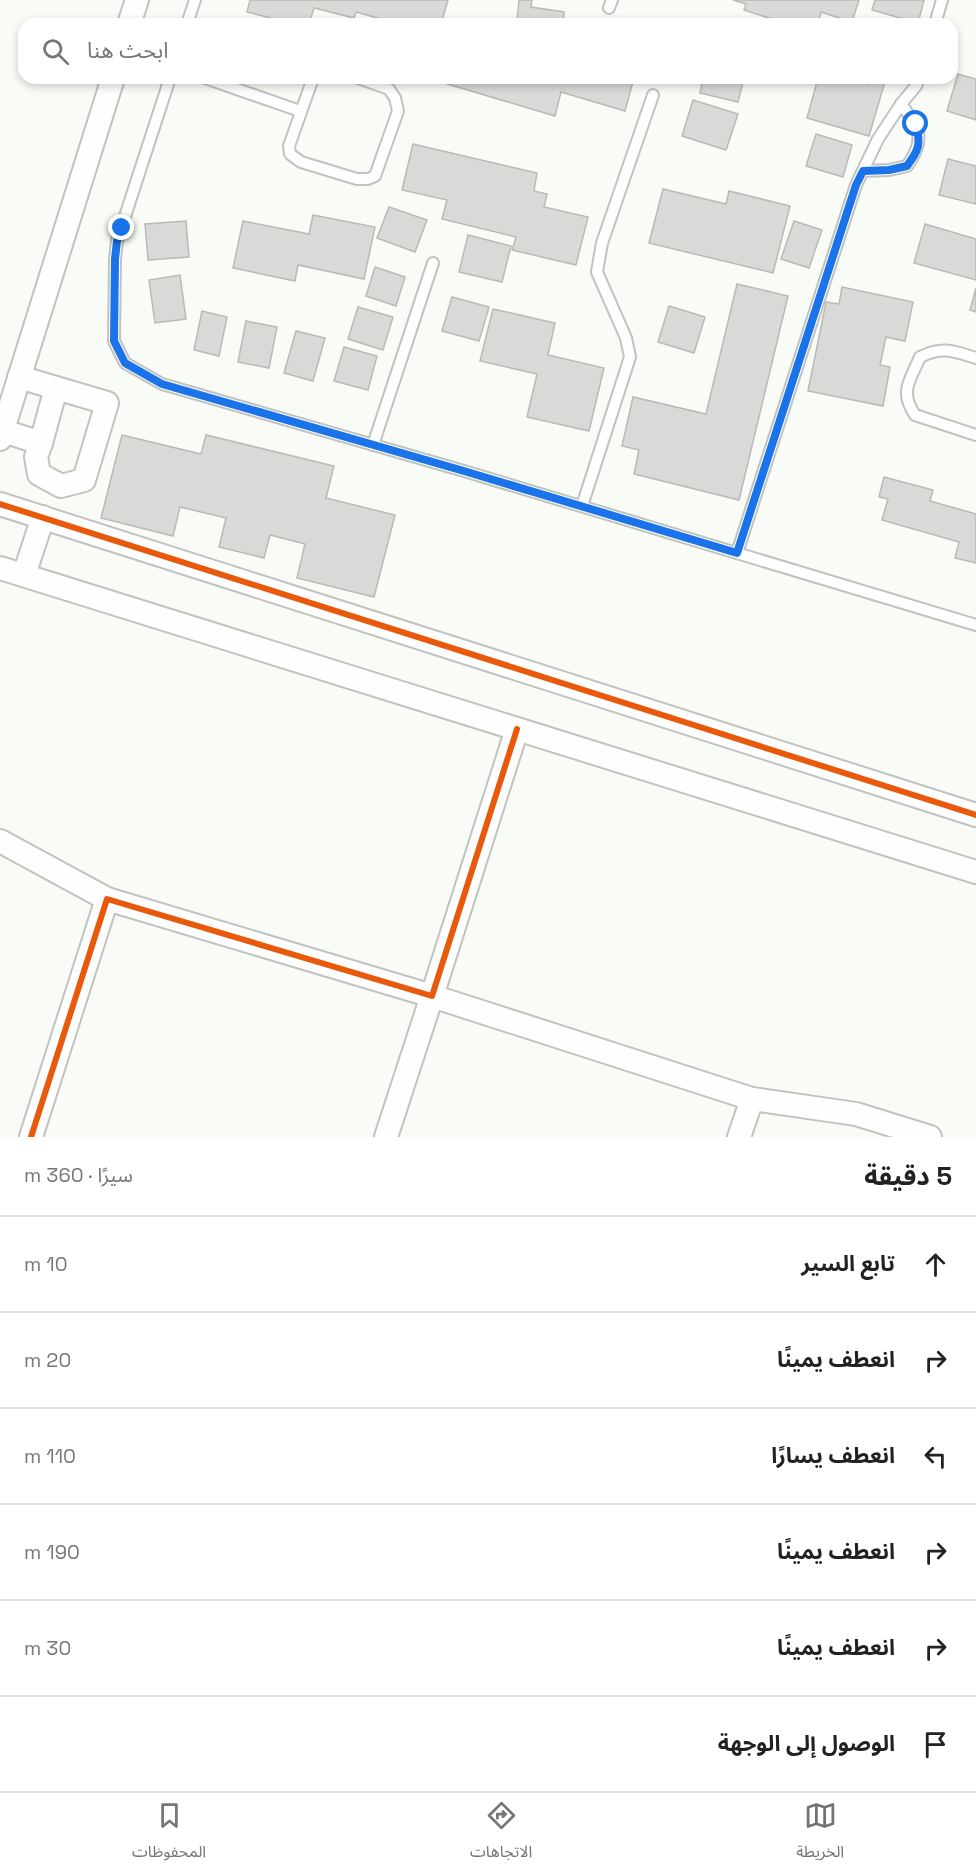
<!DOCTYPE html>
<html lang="ar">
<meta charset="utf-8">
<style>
:root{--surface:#fff;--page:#f2f2f2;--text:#222;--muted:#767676;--line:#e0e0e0;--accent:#72736f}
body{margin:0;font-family:"Space Grotesk","Noto Sans Arabic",sans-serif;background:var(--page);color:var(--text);direction:rtl}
.stop{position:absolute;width:18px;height:18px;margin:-14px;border:4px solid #1a73e8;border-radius:50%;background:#fff}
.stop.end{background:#1a73e8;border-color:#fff;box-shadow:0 2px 6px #0008}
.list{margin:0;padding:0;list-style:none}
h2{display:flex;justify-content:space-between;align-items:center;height:78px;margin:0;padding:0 24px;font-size:26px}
h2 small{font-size:20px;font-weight:400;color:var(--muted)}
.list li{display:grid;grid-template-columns:39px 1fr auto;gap:18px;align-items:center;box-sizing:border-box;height:96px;padding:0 24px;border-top:2px solid var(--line)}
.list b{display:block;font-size:22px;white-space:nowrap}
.list em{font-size:20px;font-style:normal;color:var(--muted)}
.icon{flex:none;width:33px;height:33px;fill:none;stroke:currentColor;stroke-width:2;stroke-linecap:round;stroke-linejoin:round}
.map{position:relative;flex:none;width:976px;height:1137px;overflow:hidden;direction:ltr}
.search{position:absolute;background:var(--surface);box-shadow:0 3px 9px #0003;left:18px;right:18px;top:18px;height:66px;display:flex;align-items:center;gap:15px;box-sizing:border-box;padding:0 21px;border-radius:18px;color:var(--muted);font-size:22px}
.sheet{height:654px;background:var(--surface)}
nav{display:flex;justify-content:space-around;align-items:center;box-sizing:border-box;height:84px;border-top:2px solid var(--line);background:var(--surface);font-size:16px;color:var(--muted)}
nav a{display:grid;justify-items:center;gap:3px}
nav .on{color:var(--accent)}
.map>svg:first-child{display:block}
.building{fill:#d9dad7;stroke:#b8bab6;stroke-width:1.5}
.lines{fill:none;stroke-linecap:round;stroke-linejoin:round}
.lane-casing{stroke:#c1c3c0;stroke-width:14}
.street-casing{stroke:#c1c3c0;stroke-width:26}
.lane{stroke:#fefefe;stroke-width:10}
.street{stroke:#fefefe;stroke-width:22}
.cycleway-casing{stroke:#fff;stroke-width:10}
.cycleway{stroke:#e8590c;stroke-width:6}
.route{stroke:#1a73e8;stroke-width:8}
</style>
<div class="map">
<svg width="976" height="1137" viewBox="0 0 976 1137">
<rect width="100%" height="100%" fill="#f9fbf6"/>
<g class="building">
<path d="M250,0h198l-7,24h-42l-43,-12 -2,6 -40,-10 -5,16h-16l-46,-12z"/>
<path d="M519,0h13l-1,7 33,5 -1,12h-17l-29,-4z"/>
<path d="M733,0h126l-7,22 -31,-10 -3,12h-31l-43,-14 2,-6z"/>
<path d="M875,0h49l-6,23 -46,-13z"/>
<path d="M958,74l18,5v41l-29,-9z"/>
<path d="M435,78h199l-9,33 -64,-19 -6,24 -121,-36z"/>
<path d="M703,78h41l-6,24 -38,-9z"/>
<path d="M818,78h30l21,6 2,-6h15l-17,58 -62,-18z"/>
<path d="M693,100l45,14 -12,36 -44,-14z"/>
<path d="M816,134l36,11 -9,32 -37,-11z"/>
<path d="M413,144l124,29 -3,18 13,3 -3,13 44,10 -12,48 -64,-15 4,-13 -74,-18 5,-19 -45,-10z"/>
<path d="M948,159l28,7v38l-37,-9z"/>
<path d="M663,189l63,15 3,-13 61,15 -17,67 -124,-30z"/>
<path d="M389,207l38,13 -12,32 -38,-14z"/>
<path d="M313,215l62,12 -11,52 -66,-14 -3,16 -62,-13 10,-47 66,13z"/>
<path d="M186,221l3,36 -41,3 -3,-36z"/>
<path d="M794,221l28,9 -13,38 -28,-9z"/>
<path d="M925,224l51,15v41l-62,-17z"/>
<path d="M468,235l43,11 -9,36 -43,-10z"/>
<path d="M375,267l30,10 -9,29 -30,-10z"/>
<path d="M180,275l6,44 -31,4 -6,-43z"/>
<path d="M737,284l51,12 -49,204 -105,-26 5,-24 -17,-4 11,-49 73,17z"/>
<path d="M842,287l71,15 -8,39 -19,-4 -6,28 10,2 -7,39 -75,-15 18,-89 13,2z"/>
<path d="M976,288v24l-6,-2z"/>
<path d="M452,297l37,10 -10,34 -37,-10z"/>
<path d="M669,306l36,11 -11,36 -36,-11z"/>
<path d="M358,307l35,10 -10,33 -35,-11z"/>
<path d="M493,309l62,14 -7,32 56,13 -15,63 -62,-14 10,-43 -57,-13z"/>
<path d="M202,311l25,6 -8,39 -25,-6z"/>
<path d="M246,321l31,6 -8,41 -31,-6z"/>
<path d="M296,331l29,7 -12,43 -29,-8z"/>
<path d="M344,347l33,9 -9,34 -34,-9z"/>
<path d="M122,435l79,19 5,-19 128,31 -8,32 69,17 -21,82 -77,-19 8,-34 -35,-9 -6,23 -45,-11 7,-29 -46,-11 -7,29 -72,-18z"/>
<path d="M884,477l49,13 -3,11 46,13v49l-21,-5 4,-16 -77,-22 6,-21 -9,-2z"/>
</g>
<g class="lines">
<defs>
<g id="lane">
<path d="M609,8l3,-8"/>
<path d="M187,24l8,-24"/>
<path d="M935,24l7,-24"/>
<path d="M170,78l-53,163 -2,18 -1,82 11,22 37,21 302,87 512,154"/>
<path d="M205,78l95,33"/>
<path d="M313,78l-24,68 1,8 11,8 56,17h11l7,-3 23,-65 -3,-13 -6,-9 -31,-11"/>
<path d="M863,171l26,-1 18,-4c19,-27 13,-37 -6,-62"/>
<path d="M976,358c-23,-7 -33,-12 -56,-1 -10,24 -21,34 -5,58l61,20"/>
<path d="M373,445l60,-182"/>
<path d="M582,506l48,-149 -4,-19 -29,-66 5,-29 51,-148"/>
<path d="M737,553l119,-368 22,-46 23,-35 15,-18 3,-8"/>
</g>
<g id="street">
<path d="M129,24l8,-24"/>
<path d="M3,431l38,12 -5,14 3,17 22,12 23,-6 23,-77 -88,-26"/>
<path d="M0,439l113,-361"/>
<path d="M41,443l15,-55"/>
<path d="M0,504l976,311"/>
<path d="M0,568l976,304"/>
<path d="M24,575l19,-58"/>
<path d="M0,841l107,58"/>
<path d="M752,1099l104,15 74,23"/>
<path d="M31,1137l76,-238 325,97 85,-267"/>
<path d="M386,1137l46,-141 320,103 -13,38"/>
</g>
</defs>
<use href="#lane" class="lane-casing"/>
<use href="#street" class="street-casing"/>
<use href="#lane" class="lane"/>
<use href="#street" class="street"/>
<defs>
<g id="cycleway">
<path d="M0,504l976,311"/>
<path d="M31,1137l76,-238 325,97 85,-267"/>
</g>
</defs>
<use href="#cycleway" class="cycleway-casing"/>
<use href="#cycleway" class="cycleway"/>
</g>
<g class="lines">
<path class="route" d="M122,228l-5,13 -2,18 -1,82 11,22 37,21 302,87 273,82 119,-368 7,-14 26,-1 18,-4c12,-16 14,-22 9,-42"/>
</g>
</svg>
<div class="stop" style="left:916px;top:124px"></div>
<div class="stop end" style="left:122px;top:228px"></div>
<div class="search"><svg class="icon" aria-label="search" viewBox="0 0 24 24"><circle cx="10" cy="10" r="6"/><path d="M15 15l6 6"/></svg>ابحث هنا</div>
</div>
<section class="sheet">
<h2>5 دقيقة<small>سيرًا · 360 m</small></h2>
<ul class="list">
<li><svg class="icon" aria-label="ahead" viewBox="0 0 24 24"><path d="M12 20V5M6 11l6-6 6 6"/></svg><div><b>تابع السير</b></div><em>10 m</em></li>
<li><svg class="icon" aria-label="right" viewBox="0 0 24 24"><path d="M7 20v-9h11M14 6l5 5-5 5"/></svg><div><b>انعطف يمينًا</b></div><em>20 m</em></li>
<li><svg class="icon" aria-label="left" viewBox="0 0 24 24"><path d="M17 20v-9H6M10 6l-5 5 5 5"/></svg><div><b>انعطف يسارًا</b></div><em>110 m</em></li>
<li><svg class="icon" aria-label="right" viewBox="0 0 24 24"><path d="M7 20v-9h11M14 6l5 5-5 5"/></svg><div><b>انعطف يمينًا</b></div><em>190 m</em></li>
<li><svg class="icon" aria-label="right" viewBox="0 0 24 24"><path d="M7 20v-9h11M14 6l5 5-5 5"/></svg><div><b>انعطف يمينًا</b></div><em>30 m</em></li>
<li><svg class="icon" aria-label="arrive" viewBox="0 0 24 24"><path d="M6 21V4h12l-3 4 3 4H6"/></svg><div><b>الوصول إلى الوجهة</b></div></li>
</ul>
</section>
<nav>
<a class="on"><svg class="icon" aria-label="map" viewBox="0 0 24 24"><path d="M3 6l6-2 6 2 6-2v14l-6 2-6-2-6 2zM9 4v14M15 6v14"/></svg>الخريطة</a>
<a><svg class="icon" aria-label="directions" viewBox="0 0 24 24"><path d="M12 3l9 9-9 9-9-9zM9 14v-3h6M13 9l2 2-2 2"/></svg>الاتجاهات</a>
<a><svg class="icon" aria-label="saved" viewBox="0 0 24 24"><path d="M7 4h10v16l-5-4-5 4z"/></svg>المحفوظات</a>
</nav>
